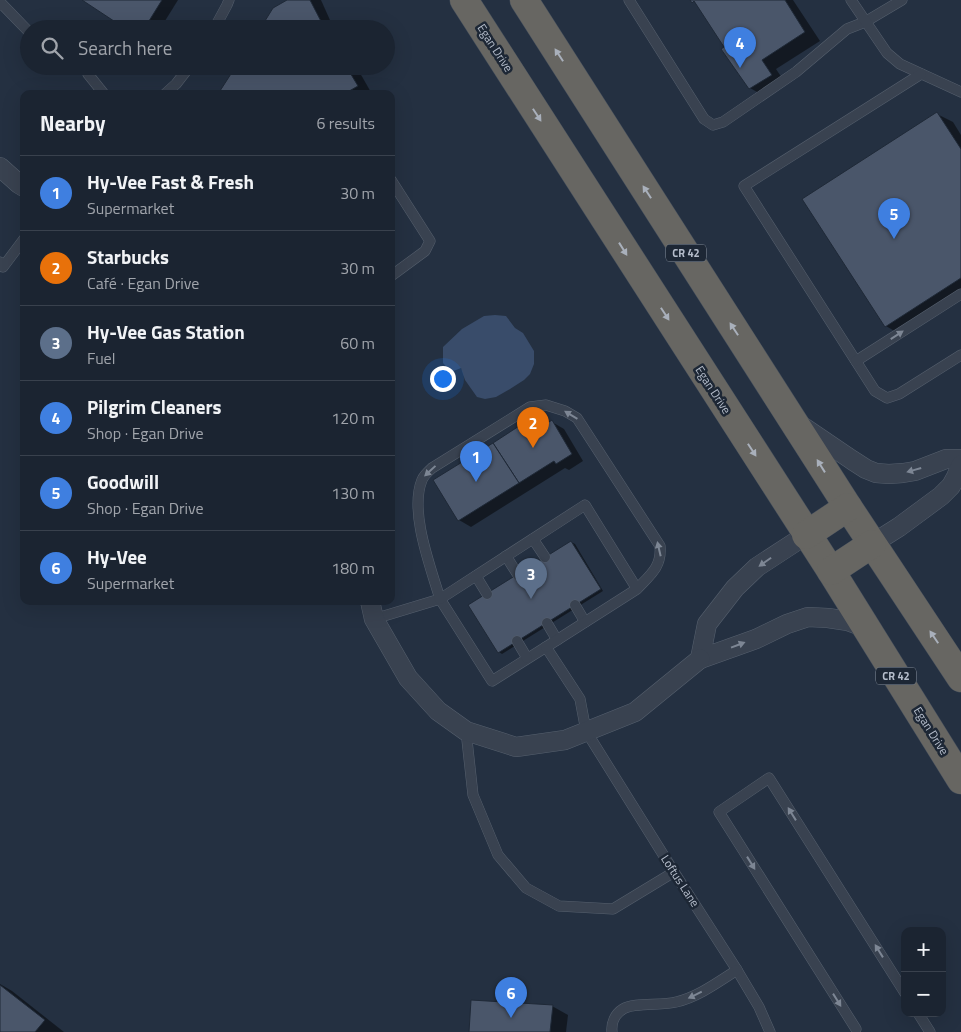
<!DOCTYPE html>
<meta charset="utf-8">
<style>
:root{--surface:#1b2431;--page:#28303d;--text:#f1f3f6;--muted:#a0a4ab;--line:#39414d;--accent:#8c9099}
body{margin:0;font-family:"Titillium Web",sans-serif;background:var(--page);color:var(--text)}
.controls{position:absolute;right:15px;bottom:15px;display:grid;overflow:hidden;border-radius:10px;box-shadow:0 5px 20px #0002}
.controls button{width:45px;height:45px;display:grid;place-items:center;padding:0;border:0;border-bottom:1px solid var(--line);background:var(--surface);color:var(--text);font:25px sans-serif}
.you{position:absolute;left:442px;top:378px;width:18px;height:18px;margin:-12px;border:4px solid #fff;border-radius:50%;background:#1a73e8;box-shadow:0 0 0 8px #1a73e833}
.badge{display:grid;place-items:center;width:32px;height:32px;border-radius:50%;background:var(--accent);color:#fff;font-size:16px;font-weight:700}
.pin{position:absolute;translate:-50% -41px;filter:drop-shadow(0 1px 2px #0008)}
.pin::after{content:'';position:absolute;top:26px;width:18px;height:15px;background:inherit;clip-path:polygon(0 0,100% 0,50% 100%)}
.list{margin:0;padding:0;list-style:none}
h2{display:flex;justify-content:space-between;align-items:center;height:65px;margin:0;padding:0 20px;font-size:21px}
h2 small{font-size:16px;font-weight:400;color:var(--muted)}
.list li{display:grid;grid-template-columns:32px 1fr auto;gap:15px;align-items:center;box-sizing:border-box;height:75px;padding:0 20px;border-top:1px solid var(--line)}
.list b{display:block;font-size:19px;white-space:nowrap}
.list p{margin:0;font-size:16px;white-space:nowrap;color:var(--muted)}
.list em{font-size:16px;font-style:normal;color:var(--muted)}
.icon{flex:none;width:28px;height:28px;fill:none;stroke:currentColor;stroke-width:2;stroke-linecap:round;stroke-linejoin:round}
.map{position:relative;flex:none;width:961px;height:1032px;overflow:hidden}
.search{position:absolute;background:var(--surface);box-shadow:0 5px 20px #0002;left:20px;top:20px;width:375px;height:55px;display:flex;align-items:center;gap:12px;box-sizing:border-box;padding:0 18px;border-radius:28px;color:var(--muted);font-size:19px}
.panel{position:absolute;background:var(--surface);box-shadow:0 5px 20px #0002;left:20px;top:90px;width:375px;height:515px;border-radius:10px}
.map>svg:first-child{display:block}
.water{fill:#394c6a}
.shadow{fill:#0007}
.building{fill:#4a566a;stroke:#1f2937}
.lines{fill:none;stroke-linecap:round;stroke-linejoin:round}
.service-casing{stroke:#56606e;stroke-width:11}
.minor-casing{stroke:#56606e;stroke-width:20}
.trunk-casing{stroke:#434d5b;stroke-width:29}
.service{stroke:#394250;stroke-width:10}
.minor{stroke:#394250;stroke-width:19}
.trunk{stroke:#676662;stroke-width:28}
.oneway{fill:#a9b0bb}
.oneway2{fill:#7d8694}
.labels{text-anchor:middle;stroke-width:5;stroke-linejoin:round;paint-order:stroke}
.shield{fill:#1d2735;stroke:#87909e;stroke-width:1}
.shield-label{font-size:11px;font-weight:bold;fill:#b5bdcb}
.street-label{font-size:12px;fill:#b5bdcb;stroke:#1d2735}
</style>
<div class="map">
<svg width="961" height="1032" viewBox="0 0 961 1032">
<rect width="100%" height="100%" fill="#243041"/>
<path class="water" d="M495,315l11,1 9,12 8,5 11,18v13l-4,10 -6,6 -14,9 -14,8 -11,2 -8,-2 -12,-17 -4,-12 -10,4 -8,-9v-16l19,-18 22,-13z"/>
<g class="shadow">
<path d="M84,0h94l-18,29h-32z"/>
<path d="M290,0h31l13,29h-73z"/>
<path d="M692,0h101l27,41 -44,28 10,15 -20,13 -16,-9 -27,-39 2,-1 -27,-43z"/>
<path d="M237,66h119l16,28h-153z"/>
<path d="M937,114l16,8 8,13v162l-60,38 -15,-9z"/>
<path d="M533,418l13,8 6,-4 12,7 19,32 -14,9 -4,-2 -94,59 -12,-7z"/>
<path d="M571,542l4,2 28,47 -101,63 -3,-2z"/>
<path d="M0,984l12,7 52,41h-64z"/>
<path d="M552,1006l16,9 -2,17h-96z"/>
</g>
<g class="building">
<path d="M82,0h80l-18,29h-18z"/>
<path d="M287,0h23l15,29h-65l13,-21z"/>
<path d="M690,0h95l20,32 -43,28 10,15 -23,14 -28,-40 3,-2 -30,-46 -2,2z"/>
<path d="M236,66h110l12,20 -14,8h-126z"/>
<path d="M937,112l24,37v129l-76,49 -83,-128z"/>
<path d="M533,417l7,11 12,-8 20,34 -16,10 -2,-3 -35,22 -26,-40z"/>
<path d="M493,443l26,40 -61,38 -25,-41z"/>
<path d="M571,541l30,48 -103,64 -30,-48z"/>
<path d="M0,985l45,35 -10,12h-35z"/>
<path d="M471,1000l82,5 -3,27h-81z"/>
</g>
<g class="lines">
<defs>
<g id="service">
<path d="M629,0l75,119 9,6 10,-3 73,-50 51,-43 18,-7 37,-22"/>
<path d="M851,0l36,53 13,11 61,28"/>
<path d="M0,2l29,30"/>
<path d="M214,29l13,-24 2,-5"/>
<path d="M88,74l16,20"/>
<path d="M921,74l-177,112 131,205 12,7 12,-4 62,-39"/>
<path d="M165,94l11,-10 14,-18"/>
<path d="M391,180l39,61 -5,10 -34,25"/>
<path d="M0,262l3,5 21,-28"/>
<path d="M856,361l105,-67"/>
<path d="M533,539l12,18"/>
<path d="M506,556l12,19"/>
<path d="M476,576l11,18"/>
<path d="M575,605l10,17"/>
<path d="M374,619l66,-20 52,82 54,-34 34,52 6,32 88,141 63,98 22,37 11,25"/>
<path d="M547,623l10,17"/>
<path d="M517,641l10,17"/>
<path d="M546,647l91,-58 -52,-84 -145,94c-9,-31 -31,-87 -18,-119 2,-5 6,-8 10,-12l98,-61 16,-2 19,6 12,7 83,128c2,21 -10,29 -23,43"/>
<path d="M466,731l7,64 25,60 28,33 33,18 54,3 61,-37"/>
<path d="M918,1013l12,19"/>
<path d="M856,1029l-137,-217 50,-34 136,215"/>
<path d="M612,1032c-1,-9 3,-18 11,-23 11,-7 39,-3 53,-7 22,-5 42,-20 61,-32"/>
</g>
<g id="minor">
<path d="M0,167l19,17 5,3"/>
<path d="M799,424l53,36 14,9 10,4 13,1 14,-1 12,-2 31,-12h15"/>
<path d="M806,535l-49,32 -22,21 -28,36 -7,35 56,-20 31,-15 21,-7 20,1 20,3 19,7"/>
<path d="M872,544l27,-17 42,-31 10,-10 5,-9 5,-12"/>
<path d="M370,601l4,18 34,59 30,33 28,20 50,16 49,-7 70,-28 65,-53"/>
</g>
<g id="trunk">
<path d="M464,0l367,571 130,209"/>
<path d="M524,0l324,507 113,171"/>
<path d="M806,535l42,-28"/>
<path d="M831,571l41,-27"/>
</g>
</defs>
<use href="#service" class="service-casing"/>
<use href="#minor" class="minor-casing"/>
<use href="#trunk" class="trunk-casing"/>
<use href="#service" class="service"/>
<use href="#minor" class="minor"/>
<use href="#trunk" class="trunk"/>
</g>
<defs><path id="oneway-solid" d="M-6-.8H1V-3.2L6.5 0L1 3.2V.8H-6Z" transform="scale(1.25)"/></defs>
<g class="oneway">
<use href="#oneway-solid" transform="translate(559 55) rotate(-123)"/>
<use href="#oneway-solid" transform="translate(537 115) rotate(57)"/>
<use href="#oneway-solid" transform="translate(647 192) rotate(-123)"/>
<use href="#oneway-solid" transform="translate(623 249) rotate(58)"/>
<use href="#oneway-solid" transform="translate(665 314) rotate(57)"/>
<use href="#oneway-solid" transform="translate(734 329) rotate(-123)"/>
<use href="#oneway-solid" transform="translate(752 450) rotate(57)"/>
<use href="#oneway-solid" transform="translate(821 466) rotate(-122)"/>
<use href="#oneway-solid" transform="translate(934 637) rotate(-124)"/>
</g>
<g class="oneway2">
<use href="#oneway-solid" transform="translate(897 335) rotate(-33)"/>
<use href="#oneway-solid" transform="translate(571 415) rotate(-149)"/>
<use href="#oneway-solid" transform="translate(914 470) rotate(164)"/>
<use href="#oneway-solid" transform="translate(430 471) rotate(137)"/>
<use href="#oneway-solid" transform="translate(659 549) rotate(-103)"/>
<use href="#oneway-solid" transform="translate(765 562) rotate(145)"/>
<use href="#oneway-solid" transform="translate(738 645) rotate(-21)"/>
<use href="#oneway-solid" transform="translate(792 814) rotate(-122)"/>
<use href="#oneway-solid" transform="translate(751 863) rotate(58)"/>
<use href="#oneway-solid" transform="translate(879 951) rotate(-122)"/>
<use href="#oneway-solid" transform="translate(695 995) rotate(154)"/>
<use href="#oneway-solid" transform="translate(837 1000) rotate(58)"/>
</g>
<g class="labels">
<g class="shield">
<rect x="666" y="244.5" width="40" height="17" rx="4"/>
<rect x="876" y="667.5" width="40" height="17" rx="4"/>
</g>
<g class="shield-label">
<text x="686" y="257">CR 42</text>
<text x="896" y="680">CR 42</text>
</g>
<g class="street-label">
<text transform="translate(495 48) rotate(57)" y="4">Egan Drive</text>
<text transform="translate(713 390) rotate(57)" y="4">Egan Drive</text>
<text transform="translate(931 731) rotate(58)" y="4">Egan Drive</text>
<text transform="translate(680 881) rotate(57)" y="4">Loftus Lane</text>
</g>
</g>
</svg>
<div class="controls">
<button>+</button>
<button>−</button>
</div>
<div class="you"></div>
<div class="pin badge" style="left:476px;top:482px;background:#3f7fe0">1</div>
<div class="pin badge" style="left:533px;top:448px;background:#e8710a">2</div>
<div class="pin badge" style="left:531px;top:599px;background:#5c6f8a">3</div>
<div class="pin badge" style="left:740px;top:68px;background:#3f7fe0">4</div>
<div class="pin badge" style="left:894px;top:239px;background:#3f7fe0">5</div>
<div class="pin badge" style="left:511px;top:1018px;background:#3f7fe0">6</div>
<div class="search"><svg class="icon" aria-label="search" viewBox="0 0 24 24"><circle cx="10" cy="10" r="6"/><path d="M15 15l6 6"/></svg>Search here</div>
<section class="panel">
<h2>Nearby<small>6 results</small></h2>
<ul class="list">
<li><span class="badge" style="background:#3f7fe0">1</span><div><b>Hy-Vee Fast &amp; Fresh</b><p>Supermarket</p></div><em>30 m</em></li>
<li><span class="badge" style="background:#e8710a">2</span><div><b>Starbucks</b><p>Café · Egan Drive</p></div><em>30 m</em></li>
<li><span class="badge" style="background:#5c6f8a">3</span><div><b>Hy-Vee Gas Station</b><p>Fuel</p></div><em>60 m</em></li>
<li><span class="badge" style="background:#3f7fe0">4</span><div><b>Pilgrim Cleaners</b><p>Shop · Egan Drive</p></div><em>120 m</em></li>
<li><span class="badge" style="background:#3f7fe0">5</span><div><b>Goodwill</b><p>Shop · Egan Drive</p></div><em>130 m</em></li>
<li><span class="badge" style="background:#3f7fe0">6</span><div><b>Hy-Vee</b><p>Supermarket</p></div><em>180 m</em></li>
</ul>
</section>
</div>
